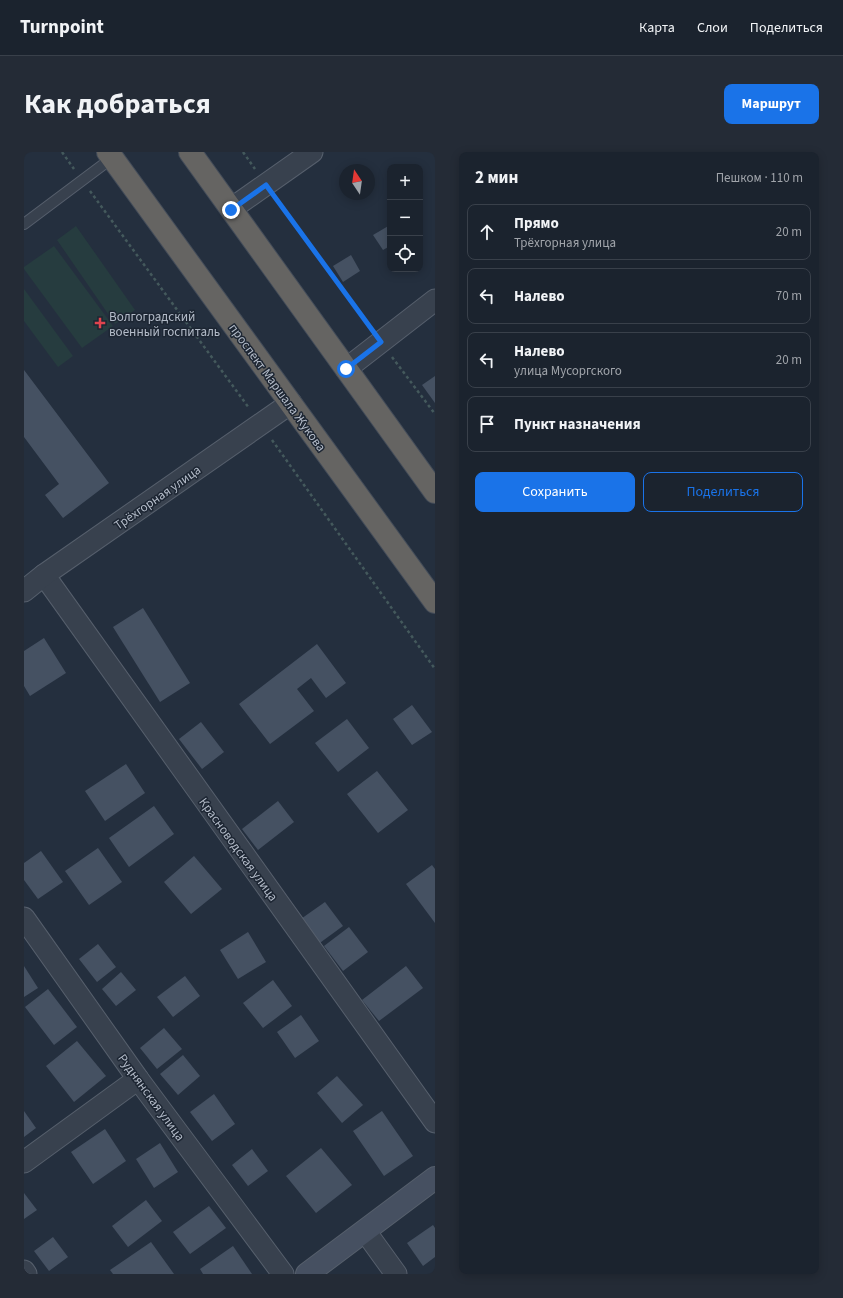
<!DOCTYPE html>
<html lang="ru">
<meta charset="utf-8">
<style>
:root{--surface:#1b232e;--page:#242b36;--text:#f1f3f6;--muted:#a0a4aa;--line:#39404a;--accent:#1a73e8}
body{margin:0;font-family:"Source Sans 3",sans-serif;background:var(--page);color:var(--text)}
.controls{position:absolute;right:12px;top:12px;display:grid;overflow:hidden;border-radius:8px;box-shadow:0 2px 10px #0003}
.controls button{width:36px;height:36px;display:grid;place-items:center;padding:0;border:0;border-bottom:1px solid var(--line);background:var(--surface);color:var(--text);font:20px sans-serif}
.compass{position:absolute;left:315px;top:12px;width:36px;height:36px;border-radius:50%;background:var(--surface);box-shadow:0 2px 10px #0003;rotate:347deg}
.stop{position:absolute;width:12px;height:12px;margin:-9px;border:3px solid #1a73e8;border-radius:50%;background:#fff}
.stop.end{background:#1a73e8;border-color:#fff;box-shadow:0 1px 4px #0008}
.list{margin:0;padding:0;list-style:none}
h2{display:flex;justify-content:space-between;align-items:center;height:52px;margin:0;padding:0 16px;font-size:17px}
h2 small{font-size:13px;font-weight:400;color:var(--muted)}
.list li{display:grid;grid-template-columns:26px 1fr auto;gap:12px;align-items:center;box-sizing:border-box;height:56px;margin:0 8px 8px;padding:0 8px;border:1px solid var(--line);border-radius:8px}
.list b{display:block;font-size:15px;white-space:nowrap}
.list p{margin:0;font-size:13px;white-space:nowrap;color:var(--muted)}
.list em{font-size:13px;font-style:normal;color:var(--muted)}
.actions{display:flex;gap:8px;padding:12px 16px}
.actions a{flex:1;padding:9px 0;border:1px solid var(--accent);border-radius:8px;text-align:center;font-size:14px;color:var(--accent)}
.actions .main{background:var(--accent);color:#fff}
.icon{flex:none;width:22px;height:22px;fill:none;stroke:currentColor;stroke-width:2;stroke-linecap:round;stroke-linejoin:round}
.map{position:relative;flex:none;width:411px;height:1122px;overflow:hidden;border-radius:8px}
header{display:flex;align-items:center;gap:24px;box-sizing:border-box;height:56px;padding:0 20px;background:var(--surface);border-bottom:1px solid var(--line)}
header strong{font-size:19px}
nav{display:flex;gap:22px;margin-inline-start:auto;font-size:14px}
.intro{display:flex;align-items:center;justify-content:space-between;box-sizing:border-box;height:96px;padding:0 24px}
h1{margin:0;font-size:28px}
.button{padding:10px 18px;border-radius:8px;background:var(--accent);color:#fff;font-size:14px;font-weight:700}
main{display:flex;gap:24px;padding:0 24px}
aside{flex:1;background:var(--surface);border-radius:8px;box-shadow:0 2px 10px #0003}
.map>svg:first-child{display:block}
.green{fill:#263c3f}
.building{fill:#455162}
.lines{fill:none;stroke-linecap:round;stroke-linejoin:round}
.service-casing{stroke:#565f6c;stroke-width:12}
.minor-casing{stroke:#565f6c;stroke-width:23}
.secondary-casing{stroke:#565f6c;stroke-width:24}
.trunk-casing{stroke:#434c59;stroke-width:24}
.path{stroke:#44595c;stroke-width:2.5;stroke-dasharray:3 3;stroke-linecap:butt}
.service{stroke:#38414e;stroke-width:10}
.minor{stroke:#38414e;stroke-width:21}
.secondary{stroke:#465061;stroke-width:22}
.trunk{stroke:#656462;stroke-width:22}
.route{stroke:#1a73e8;stroke-width:5}
.health-dot{fill:#e0444e;stroke:#1d2633;stroke-width:1.5}
.labels{text-anchor:middle;stroke-width:3;stroke-linejoin:round;paint-order:stroke}
.poi-label{font-size:13px;fill:#b4bcc9;stroke:#1d2633;text-anchor:start}
.street-label{font-size:13px;fill:#b4bcc9;stroke:#1d2633}
</style>
<header>
<strong>Turnpoint</strong>
<nav><a>Карта</a><a>Слои</a><a>Поделиться</a></nav>
</header>
<div class="intro"><h1>Как добраться</h1><a class="button">Маршрут</a></div>
<main>
<div class="map">
<svg width="411" height="1122" viewBox="0 0 411 1122">
<rect width="100%" height="100%" fill="#242f3e"/>
<g class="green">
<path d="M52,74l59,84 -20,14 -58,-84z"/>
<path d="M30,94l59,80 -31,22 -58,-79v-2z"/>
<path d="M0,137l49,67 -15,11 -34,-46z"/>
</g>
<g class="building">
<path d="M366,73v21l-7,4 -10,-15z"/>
<path d="M327,103l9,16 -17,11 -10,-16z"/>
<path d="M0,218l85,113 -46,35 -18,-23 14,-11 -35,-47z"/>
<path d="M411,224v27l-13,-18z"/>
<path d="M119,456l47,75 -30,19 -47,-75z"/>
<path d="M20,486l22,35 -36,23 -6,-10v-35z"/>
<path d="M293,492l29,39 -20,15 -15,-20 -14,11 17,22 -44,33 -31,-40z"/>
<path d="M388,553l20,27 -20,13 -19,-26z"/>
<path d="M323,567l22,29 -31,24 -23,-29z"/>
<path d="M177,570l23,30 -22,17 -23,-30z"/>
<path d="M102,612l19,29 -40,28 -20,-30z"/>
<path d="M353,619l31,39 -30,23 -31,-39z"/>
<path d="M254,649l16,21 -36,28 -16,-21z"/>
<path d="M130,654l20,28 -45,33 -20,-29z"/>
<path d="M74,696l24,34 -33,23 -24,-34z"/>
<path d="M17,699l22,31 -25,17 -14,-19v-17z"/>
<path d="M170,704l28,33 -31,25 -27,-32z"/>
<path d="M408,713l3,4v54l-29,-39z"/>
<path d="M301,750l18,24 -26,19 -19,-24z"/>
<path d="M325,775l19,25 -25,19 -19,-25z"/>
<path d="M224,780l18,30 -28,17 -18,-29z"/>
<path d="M74,792l18,23 -19,15 -18,-23z"/>
<path d="M0,814l14,22 -14,9z"/>
<path d="M382,814l17,22 -44,33 -17,-21z"/>
<path d="M97,820l15,18 -20,16 -14,-17z"/>
<path d="M161,824l15,20 -27,21 -16,-20z"/>
<path d="M249,828l19,26 -29,22 -20,-25z"/>
<path d="M24,837l29,38 -23,18 -29,-38z"/>
<path d="M277,863l18,26 -24,17 -18,-26z"/>
<path d="M140,876l18,21 -25,20 -17,-21z"/>
<path d="M53,889l29,35 -32,26 -28,-36z"/>
<path d="M159,903l17,21 -22,19 -18,-21z"/>
<path d="M313,924l26,29 -21,18 -25,-30z"/>
<path d="M190,942l21,30 -23,17 -22,-29z"/>
<path d="M0,959l12,17 -12,9z"/>
<path d="M358,959l31,45 -29,20 -31,-45z"/>
<path d="M81,977l21,32 -33,23 -22,-32z"/>
<path d="M136,991l18,29 -24,16 -18,-29z"/>
<path d="M297,996l31,37 -36,28 -30,-37z"/>
<path d="M228,997l16,22 -20,15 -16,-21z"/>
<path d="M0,1041l13,17 -13,9z"/>
<path d="M122,1048l16,21 -34,26 -16,-21z"/>
<path d="M185,1054l17,22 -36,26 -17,-22z"/>
<path d="M409,1073l2,3v29l-12,9 -16,-23z"/>
<path d="M29,1085l15,20 -19,14 -15,-20z"/>
<path d="M127,1090l23,32h-61l-3,-4z"/>
<path d="M209,1094l19,28h-49l-3,-5z"/>
</g>
<g class="lines">
<defs>
<path id="service" d="M0,72l88,-66"/>
<g id="minor">
<path d="M207,57l81,-57"/>
<path d="M322,217l89,-69"/>
<path d="M20,423l391,547"/>
<path d="M0,439l20,-16 247,-172"/>
<path d="M0,766l114,161 145,195"/>
<path d="M0,1010l114,-83"/>
<path d="M341,1079l31,43"/>
<path d="M0,1119l2,3"/>
</g>
<path id="secondary" d="M283,1122l128,-96"/>
<g id="trunk">
<path d="M84,0l327,450"/>
<path d="M166,0l245,340"/>
</g>
</defs>
<use href="#service" class="service-casing"/>
<use href="#minor" class="minor-casing"/>
<use href="#secondary" class="secondary-casing"/>
<use href="#trunk" class="trunk-casing"/>
<g class="path">
<path d="M38,0l12,17"/>
<path d="M219,0l12,17"/>
<path d="M66,39l159,217"/>
<path d="M254,49l91,125"/>
<path d="M368,205l43,57"/>
<path d="M248,288l163,229"/>
</g>
<use href="#service" class="service"/>
<use href="#minor" class="minor"/>
<use href="#secondary" class="secondary"/>
<use href="#trunk" class="trunk"/>
</g>
<g class="lines">
<path class="route" d="M207,58l35,-25 115,157 -35,27"/>
</g>
<path class="health-dot" d="M74 165h4v4h4v4h-4v4h-4v-4h-4v-4h4z"/>
<g class="labels">
<g class="poi-label">
<text x="85" y="169">Волгоградский<tspan x="85" dy="15">военный госпиталь</tspan></text>
</g>
<g class="street-label">
<text transform="translate(254 235) rotate(54)" y="5">проспект Маршала Жукова</text>
<text transform="translate(133 345) rotate(-35)" y="5">Трёхгорная улица</text>
<text transform="translate(215 697) rotate(54)" y="5">Красноводская улица</text>
<text transform="translate(128 945) rotate(54)" y="5">Руднянская улица</text>
</g>
</g>
</svg>
<div class="controls">
<button>+</button>
<button>−</button>
<button><svg class="icon" aria-label="locate" viewBox="0 0 24 24"><circle cx="12" cy="12" r="6"/><path d="M12 2v4M12 18v4M2 12h4M18 12h4"/></svg></button>
</div>
<svg class="compass" viewBox="-18 -18 36 36"><path d="M0-13l5 13h-10z" fill="#e53935"/><path d="M0 13l5-13h-10z" fill="#a0a4aa"/></svg>
<div class="stop" style="left:322px;top:217px"></div>
<div class="stop end" style="left:207px;top:58px"></div>
</div>
<aside>
<h2>2 мин<small>Пешком · 110 m</small></h2>
<ul class="list">
<li><svg class="icon" aria-label="ahead" viewBox="0 0 24 24"><path d="M12 20V5M6 11l6-6 6 6"/></svg><div><b>Прямо</b><p>Трёхгорная улица</p></div><em>20 m</em></li>
<li><svg class="icon" aria-label="left" viewBox="0 0 24 24"><path d="M17 20v-9H6M10 6l-5 5 5 5"/></svg><div><b>Налево</b></div><em>70 m</em></li>
<li><svg class="icon" aria-label="left" viewBox="0 0 24 24"><path d="M17 20v-9H6M10 6l-5 5 5 5"/></svg><div><b>Налево</b><p>улица Мусоргского</p></div><em>20 m</em></li>
<li><svg class="icon" aria-label="arrive" viewBox="0 0 24 24"><path d="M6 21V4h12l-3 4 3 4H6"/></svg><div><b>Пункт назначения</b></div></li>
</ul>
<div class="actions"><a class="main">Сохранить</a><a>Поделиться</a></div>
</aside>
</main>
